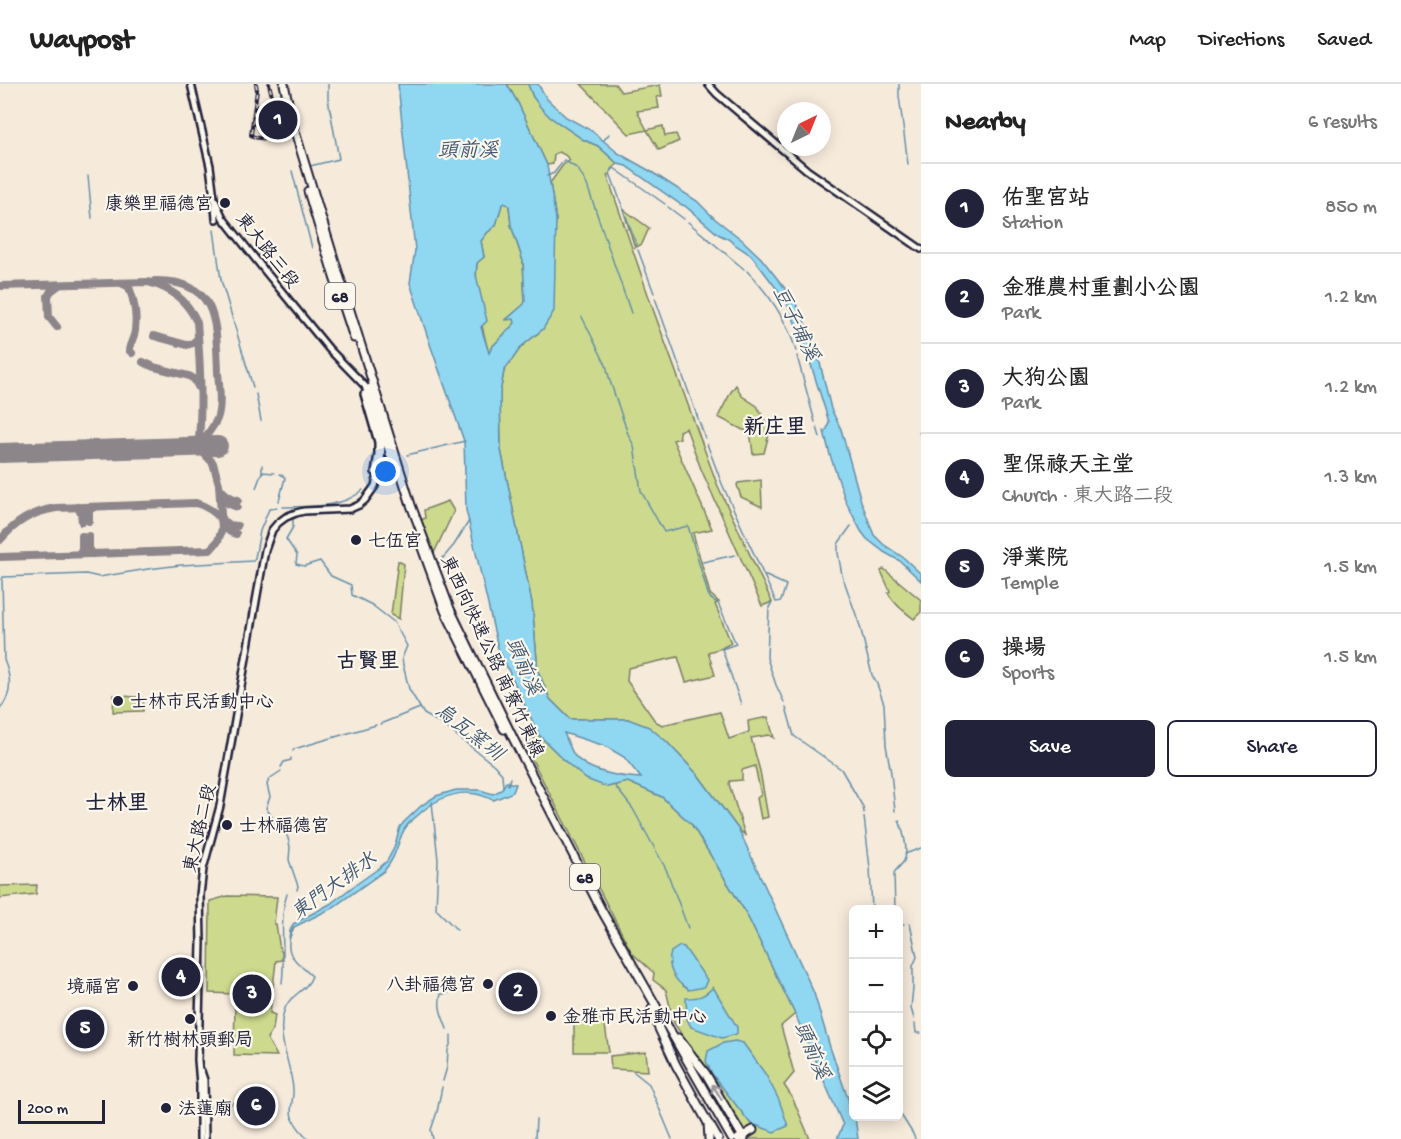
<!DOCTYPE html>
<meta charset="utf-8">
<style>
:root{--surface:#fff;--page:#f2f2f2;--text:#222;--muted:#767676;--line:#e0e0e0;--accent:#22223b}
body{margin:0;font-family:"Gochi Hand","LXGW WenKai TC",sans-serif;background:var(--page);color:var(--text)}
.controls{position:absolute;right:18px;bottom:18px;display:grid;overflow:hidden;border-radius:9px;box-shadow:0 3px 15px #0003}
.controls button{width:54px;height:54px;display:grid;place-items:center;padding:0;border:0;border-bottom:2px solid var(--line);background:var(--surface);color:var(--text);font:30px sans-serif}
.compass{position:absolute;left:777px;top:18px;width:54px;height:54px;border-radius:50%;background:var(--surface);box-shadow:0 3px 15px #0003;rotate:43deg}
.scale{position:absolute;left:18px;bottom:15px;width:87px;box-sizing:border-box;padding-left:6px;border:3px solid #22223b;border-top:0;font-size:16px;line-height:21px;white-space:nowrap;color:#22223b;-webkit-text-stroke:4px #fbf7ec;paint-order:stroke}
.you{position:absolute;left:386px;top:388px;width:21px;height:21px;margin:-15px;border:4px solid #fff;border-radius:50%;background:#1a73e8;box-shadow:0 0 0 9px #1a73e833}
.badge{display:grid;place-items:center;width:39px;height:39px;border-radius:50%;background:var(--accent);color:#fff;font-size:20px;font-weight:700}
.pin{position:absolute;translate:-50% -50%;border:3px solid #fff;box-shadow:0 2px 6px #0006}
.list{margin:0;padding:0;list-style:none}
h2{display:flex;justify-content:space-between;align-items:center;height:78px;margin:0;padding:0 24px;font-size:26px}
h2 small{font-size:20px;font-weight:400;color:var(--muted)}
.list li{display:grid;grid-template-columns:39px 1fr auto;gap:18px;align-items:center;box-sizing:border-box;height:90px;padding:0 24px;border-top:2px solid var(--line)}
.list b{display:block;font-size:22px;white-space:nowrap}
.list p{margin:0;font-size:20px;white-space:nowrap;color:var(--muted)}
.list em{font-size:20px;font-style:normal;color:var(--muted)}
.actions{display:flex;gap:12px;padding:18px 24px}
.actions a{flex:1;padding:14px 0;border:2px solid var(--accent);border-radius:9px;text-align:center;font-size:21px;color:var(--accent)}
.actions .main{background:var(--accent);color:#fff}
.icon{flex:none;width:33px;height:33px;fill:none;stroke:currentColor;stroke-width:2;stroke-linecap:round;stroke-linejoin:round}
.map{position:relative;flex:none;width:921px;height:1055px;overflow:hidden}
header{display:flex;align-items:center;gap:36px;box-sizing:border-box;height:84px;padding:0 30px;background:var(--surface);border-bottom:2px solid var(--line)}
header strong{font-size:28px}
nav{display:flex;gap:33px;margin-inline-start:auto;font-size:21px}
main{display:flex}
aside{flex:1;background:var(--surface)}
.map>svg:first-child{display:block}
.green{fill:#cdda8d;stroke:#787e64;stroke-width:1.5}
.water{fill:#90d7f2;stroke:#648fa9;stroke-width:1.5;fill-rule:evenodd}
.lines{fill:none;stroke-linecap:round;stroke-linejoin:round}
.stream{stroke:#648fa9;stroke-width:1.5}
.taxiway{stroke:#8c868b;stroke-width:8}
.runway{stroke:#8c868b;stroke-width:20}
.secondary-casing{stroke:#22223b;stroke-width:10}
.trunk-casing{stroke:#22223b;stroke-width:11}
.secondary{stroke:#fbf7ec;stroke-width:5}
.trunk{stroke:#fbf7ec;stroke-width:7}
.rail-casing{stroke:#22223b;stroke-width:4}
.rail{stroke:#fbf7ec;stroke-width:1.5;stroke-dasharray:4.5;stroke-linecap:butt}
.oneway{stroke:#99979c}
.poi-dot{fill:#22223b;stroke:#fbf7ec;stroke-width:2}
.labels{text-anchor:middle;stroke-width:4.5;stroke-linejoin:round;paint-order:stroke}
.shield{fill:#fbf7ec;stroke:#636270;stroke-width:1.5}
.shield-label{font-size:16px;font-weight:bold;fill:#22223b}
.poi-label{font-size:18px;fill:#22223b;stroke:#fbf7ec;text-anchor:start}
.street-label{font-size:18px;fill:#22223b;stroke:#fbf7ec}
.water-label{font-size:20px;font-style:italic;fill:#435872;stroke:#fbf7ec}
.quarter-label{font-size:21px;font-weight:bold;fill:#22223b;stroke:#fbf7ec}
</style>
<header>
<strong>Waypost</strong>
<nav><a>Map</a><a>Directions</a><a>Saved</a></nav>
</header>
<main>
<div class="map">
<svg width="921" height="1055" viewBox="0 0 921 1055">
<rect width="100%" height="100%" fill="#f6eadb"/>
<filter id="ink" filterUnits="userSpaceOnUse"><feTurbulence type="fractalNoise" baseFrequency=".0167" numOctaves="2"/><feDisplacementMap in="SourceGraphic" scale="12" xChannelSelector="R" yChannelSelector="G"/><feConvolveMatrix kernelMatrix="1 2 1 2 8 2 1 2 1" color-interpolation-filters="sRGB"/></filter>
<g filter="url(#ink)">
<g class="green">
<path d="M507,0h21l5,13 17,20 34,23 14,6 20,18 -7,5 -1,5 -3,1 47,137 63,172 55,118 -10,4 -61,-137 -15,-41 -7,3 1,7 -7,2 39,89 -19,4 17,61 9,8 -4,2 16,39 -9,5 -14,4 7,23 -29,7 -8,-25 -50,11 -1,13 28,40 7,4 58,-13 9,27 20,-7 -1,-11 20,-4 6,21 -5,-3 -18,3 9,33 8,46 -7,2 -4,-21 4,-3 -6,-29 -13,4v10l-12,1 -1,3 16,51 -6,-5 -41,-55 -32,-34 -38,-22h-58l-20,-20 -12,-28 -6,-68 -31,-153 -1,-57 4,-22 17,-24 22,-18 13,-109 -6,-37 13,-18 7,-5 -5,-5 -6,-3 -5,2 -1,10 -6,1 -29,-62z"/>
<path d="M581,0h34l6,8 39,-7 2,11 -5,1 2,11 -22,3 10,19 16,-4 2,10 11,-2 3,7 -20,9 -12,-20 -18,4z"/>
<path d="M505,119l4,3 2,19 12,36 2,40v3l-18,15 7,-1 1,5 -23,24 -3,7c-8,-30 -15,-61 -12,-91l7,-6 -3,-16 6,-8 9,-8 6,-21z"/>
<path d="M623,125l26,19 -7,16 -7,4z"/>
<path d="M736,301l6,11 15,10 13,24 -6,23 -11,1 -2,-16v-7l-8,-1 -25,-13 13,-25z"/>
<path d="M761,396l1,27 -21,-10 -4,-12 1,-2z"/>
<path d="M448,417l6,10 -21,44 -12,-35 4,-2 -1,-8z"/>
<path d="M398,477l6,3 -5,55 -8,-4z"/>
<path d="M884,485l37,31v12l-7,7c-10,-8 -20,-15 -26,-26l2,-2 -9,-20z"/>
<path d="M114,611l30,3 -1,13 -30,1z"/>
<path d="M539,651l28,28 40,24 21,-5 34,15 30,28 54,88 49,101 -14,12 13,47 -10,12 8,12 18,42h-62l-74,-116 -8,-33 -13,-10 1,-7 -22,-20 -107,-207z"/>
<path d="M37,801l-1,9 -36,4v-12z"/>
<path d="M228,812l49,1 -3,27h2l4,26 2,2v8l-6,1 -6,52 5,2 -2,14 -6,9 10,18 -43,-1 1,-50 27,6 -28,-7v-10l-25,-1 1,-92z"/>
<path d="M604,935l5,33h-35v-29z"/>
<path d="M646,968l2,19 -37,-2 -1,-13z"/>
<path d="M245,1010l28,11 2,5 -1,4 -4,3 3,2v2l-41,-17 1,-2 5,2v-6l2,-3z"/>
</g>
<g class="water">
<path d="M398,0h109l11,19 29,62 9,55 -2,91 -11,18 -22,18 -17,24 -4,22 1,57 31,153 6,68 12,28 20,20h58l21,8 17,14 32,34 41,55 75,163 16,54 23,66 1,3 1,1 3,22h-21l6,-14 -48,-111 -49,-101 -54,-88 -30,-28 -34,-15 -21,5 -21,-8 -19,-16 -28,-28 -41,-87 -32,-138 -2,-69 -33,-94 -21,-64 5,-33zM505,119l4,3 2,19 12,36 2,40 -1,3 -18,16 8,-1 1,4 -23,24 -3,6 -8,-26 6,-6 -11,-46 1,-12 7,-6 -3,-16 6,-8 9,-8 6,-20zM564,649l41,13 19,11 17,21c-20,-1 -54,-6 -67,-23 -4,-7 -7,-15 -10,-22z"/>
<path d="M528,0h10l9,15 19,18 26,14 26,22 32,18 47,30 17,17 27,21 20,19 15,19 18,23 16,34 10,29 11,46 10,20 20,72 13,34 9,9 21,14 17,16v7l-21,-20 -16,-9 -17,-13 -6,-8 -15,-29 -16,-47 -6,-24 3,-2 2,-7 -23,-73 -20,-48 -35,-46 -14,-9 -9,-7 -10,-5 -33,-28 -5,-2 -54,-38 -8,-2 -20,-18 -14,-6 -34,-23 -9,-9 -8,-11z"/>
<path d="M506,698l10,2 -3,8 -19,8c-6,-2 -12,-5 -18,-6 -22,-4 -43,7 -59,22 -6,5 -12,10 -15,18 -6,15 -7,24 -18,37l-52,37 -38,19 -5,11 1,-7 3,-7 37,-20 21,-16 27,-19 9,-8 7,-13 6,-21 4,-5 18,-17 14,-9 20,-6h24l13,4 8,-4z"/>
<path d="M680,862l4,1 23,33 -3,7 -15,3c-14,-8 -23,-22 -18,-38z"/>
<path d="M713,903l24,40v7l-15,4 -31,-11 -4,-8 -1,-21c13,0 19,-2 27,-11z"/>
<path d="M735,957l8,2 23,32 13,25 9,26 -14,6 -24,-9 -38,-49 -6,-13 2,-10 15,-8z"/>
</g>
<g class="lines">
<g class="stream">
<path d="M899,0v12l9,68"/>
<path d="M604,56l5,-6"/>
<path d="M310,82l29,-7 -11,-60v-15"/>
<path d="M614,84l-4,5 27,73"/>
<path d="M614,84l51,36"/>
<path d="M292,87l20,77"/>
<path d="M88,92l4,42"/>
<path d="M547,92l7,-3 10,-13 14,9 9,16 44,128"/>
<path d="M668,123l16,12"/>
<path d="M688,138l56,47"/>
<path d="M214,146l7,50 32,107"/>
<path d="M638,166l16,43"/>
<path d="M747,187c22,23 40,49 49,80"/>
<path d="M655,214l50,140"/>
<path d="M582,233l24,48 4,16 18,53 6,12 7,45 23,41 24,-6 20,68 3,5 7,4 18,41 -14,5 19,55"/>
<path d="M797,272l18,66"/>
<path d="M256,310l5,27"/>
<path d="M817,343l3,10"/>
<path d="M919,349h2"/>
<path d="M707,360l15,40 54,118 5,-1 5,-16 -22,-10"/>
<path d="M407,371l58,-14"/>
<path d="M262,381v7"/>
<path d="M256,404l6,-16 12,1"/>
<path d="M279,417l6,-23 -2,-2 -4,-2"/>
<path d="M282,423c27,-1 59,2 81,-17"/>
<path d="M293,436v7l-7,12 11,16 -1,9 8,2 16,-5 11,15 20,9 1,10 20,10 22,17 13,24 -5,12 1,7 6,24 15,25 18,10 52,41 8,9 1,13"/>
<path d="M851,442l-13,18v9l4,22 18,51 12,49 5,9 7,20 2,41 5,28 4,38"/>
<path d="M703,478l32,-7"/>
<path d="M437,481l17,-20 15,-24"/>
<path d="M772,519l-3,4 -2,51 9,27 8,17"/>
<path d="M786,623l8,29 47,33 22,38 1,6"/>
<path d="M0,624c13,-13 11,-31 4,-48l-2,-80 1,-3 83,-3 13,3 49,-8 33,-4 72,-4 2,-3 5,-27 9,-22 8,-1"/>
<path d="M380,640l40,-16"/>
<path d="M293,667l1,-2 82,-24"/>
<path d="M281,683l3,-5 7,-2v-2"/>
<path d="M281,687l-12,8 -2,6 3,12 -4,11 10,15 7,6 5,9 2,9 -1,13 9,26 -1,4"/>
<path d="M508,701l2,-7"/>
<path d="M615,702l18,23 33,60 22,59"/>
<path d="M432,718l6,58 -2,49 21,21"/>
<path d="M864,733l6,51 2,42"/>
<path d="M905,770l16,-6"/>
<path d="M895,826l-1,-37c2,-4 7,-7 10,-12 5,-10 -1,-31 -5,-41"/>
<path d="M898,840h6"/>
<path d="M909,840h1l7,33 -4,9v22l-2,20 3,11"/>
<path d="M294,843c-13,26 0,33 18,49 -6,17 -23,18 -28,35 -8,27 7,52 9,78 1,9 -4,20 -1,28 4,9 10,16 17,22"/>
<path d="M898,866c5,13 3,30 0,44"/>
<path d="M282,899c4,-30 -4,-60 5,-89"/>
<path d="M915,940l1,9h5"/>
<path d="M447,945c-4,-12 -10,-21 -6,-35h6l6,-5"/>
<path d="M634,988l15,12 23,55"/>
<path d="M443,997l4,-14 1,-17 3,-8v-7"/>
<path d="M898,1026l15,24 2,5"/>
<path d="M433,1055l-2,-9 6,-18 5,-25"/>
<path d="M535,1055l1,-20"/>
</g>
<g class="taxiway">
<path d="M155,197c64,-1 61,42 63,91 1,14 4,33 -1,47 -4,9 -12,18 -18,27"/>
<path d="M121,199l8,4c5,13 8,30 6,44 -1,7 -5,12 -6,19l3,3"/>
<path d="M0,202l148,-4c24,7 38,17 49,40 3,38 6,88 1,125"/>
<path d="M57,243l-8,-10 -1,-21 3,-5 8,-6"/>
<path d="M154,252l33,9 6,-2 5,-5"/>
<path d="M143,278l11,5 35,9 5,3 5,9"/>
<path d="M220,404c5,7 10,10 18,12"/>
<path d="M221,413l4,5 12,5"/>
<path d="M77,423l4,5 1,10"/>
<path d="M222,436l7,5 8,1"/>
<path d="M89,437v-11l5,-3"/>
<path d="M89,452v13l4,5"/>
<path d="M0,456c16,-18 31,-28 56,-32l140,-5c10,3 19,9 26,17 5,7 4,12 14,14"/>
<path d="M79,470l3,-5v-13"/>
<path d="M0,473l210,-7 8,-9 4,-12 -3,-45 -6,-21 -15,-16"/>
</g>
<path class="runway" d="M0,369l218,-7"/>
<defs>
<g id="secondary">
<path d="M191,0l19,82 4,32 9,20 42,53 64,78 36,37 17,54 -1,24 -6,22 -10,14 -6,5 -9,4 -46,2 -8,2 -10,4 -8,6 -6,7 -7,20 -45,256 -17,63 -3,26 1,48 -3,117 2,24v55"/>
<path d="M708,0l9,10 90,76 114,79"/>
<path d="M215,122l1,13"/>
<path d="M364,310l14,48v12l-3,18"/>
<path d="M201,987l3,9 1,59"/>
</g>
<g id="trunk">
<path d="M284,0l9,41 46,150 72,230 39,104 64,131 88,171 54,95 76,133"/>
<path d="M308,107l26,86 20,61"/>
<path d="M370,304l24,78"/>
<path d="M421,461l24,66 59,118"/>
<path d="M652,925l2,9 22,47 32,58 1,16"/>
<path d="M678,954l28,36 38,65"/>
<path d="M710,1041l8,14"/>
<path d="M738,1055l15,-9"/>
</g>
</defs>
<use href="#secondary" class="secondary-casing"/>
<use href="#trunk" class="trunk-casing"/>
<use href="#secondary" class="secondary"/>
<use href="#trunk" class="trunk"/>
<defs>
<path id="rail" d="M256,0l1,6 -6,45c6,5 22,4 29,0l1,-3 -12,-48"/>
</defs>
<use href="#rail" class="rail-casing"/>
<use href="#rail" class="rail"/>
</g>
<defs><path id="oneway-shaft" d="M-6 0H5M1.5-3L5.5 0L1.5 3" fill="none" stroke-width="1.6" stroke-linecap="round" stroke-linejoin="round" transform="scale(1.5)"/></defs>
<use class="oneway" href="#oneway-shaft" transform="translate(717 1008) rotate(-121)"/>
</g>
<g class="poi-dot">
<circle cx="225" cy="119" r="6"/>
<circle cx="356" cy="456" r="6"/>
<circle cx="118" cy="617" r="6"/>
<circle cx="227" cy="741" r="6"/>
<circle cx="488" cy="900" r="6"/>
<circle cx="133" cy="902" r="6"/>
<circle cx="551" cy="932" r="6"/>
<circle cx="190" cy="935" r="6"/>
<circle cx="166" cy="1024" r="6"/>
</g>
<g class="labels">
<g class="shield">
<rect x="325" y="199" width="30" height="26" rx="4.5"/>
<rect x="570" y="780" width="30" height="26" rx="4.5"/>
</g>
<g class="shield-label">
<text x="340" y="218">68</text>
<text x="585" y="799">68</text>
</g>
<g class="poi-label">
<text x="213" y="125" text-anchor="end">康樂里福德宮</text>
<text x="368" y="462">七伍宮</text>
<text x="130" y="623">士林市民活動中心</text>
<text x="239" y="747">士林福德宮</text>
<text x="476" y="906" text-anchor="end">八卦福德宮</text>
<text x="121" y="908" text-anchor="end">境福宮</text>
<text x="563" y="938">金雅市民活動中心</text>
<text x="190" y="961" text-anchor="middle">新竹樹林頭郵局</text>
<text x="178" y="1030">法蓮廟</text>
</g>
<g class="street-label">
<text transform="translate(268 166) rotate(52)" y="6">東大路三段</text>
<text transform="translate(493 572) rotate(65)" y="6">東西向快速公路 南寮竹東線</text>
<text transform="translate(199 744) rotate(-77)" y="6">東大路二段</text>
</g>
<g class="water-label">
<text x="468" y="72">頭前溪</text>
<text transform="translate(797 239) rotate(64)" y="7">豆子埔溪</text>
<text transform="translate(525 582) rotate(67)" y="7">頭前溪</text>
<text transform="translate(470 647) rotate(38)" y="7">烏瓦窯圳</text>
<text transform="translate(333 801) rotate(-36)" y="7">東門大排水</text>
<text transform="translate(813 966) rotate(67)" y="7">頭前溪</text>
</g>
<g class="quarter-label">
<text x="775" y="349">新庄里</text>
<text x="368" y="583">古賢里</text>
<text x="117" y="725">士林里</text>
</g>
</g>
</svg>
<div class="controls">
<button>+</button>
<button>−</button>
<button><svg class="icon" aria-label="locate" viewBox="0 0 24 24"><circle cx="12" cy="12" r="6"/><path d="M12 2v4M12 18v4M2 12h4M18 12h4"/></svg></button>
<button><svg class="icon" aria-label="layers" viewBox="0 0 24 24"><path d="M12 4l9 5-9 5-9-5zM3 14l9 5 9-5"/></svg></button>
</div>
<svg class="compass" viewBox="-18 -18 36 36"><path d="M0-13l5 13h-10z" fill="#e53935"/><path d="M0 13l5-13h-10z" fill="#767676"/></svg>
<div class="scale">200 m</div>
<div class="you"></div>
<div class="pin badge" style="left:278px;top:36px">1</div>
<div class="pin badge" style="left:518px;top:908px">2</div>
<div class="pin badge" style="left:252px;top:910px">3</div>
<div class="pin badge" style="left:181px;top:893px">4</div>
<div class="pin badge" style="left:85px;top:945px">5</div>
<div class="pin badge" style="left:256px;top:1022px">6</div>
</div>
<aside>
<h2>Nearby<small>6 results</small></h2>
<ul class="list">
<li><span class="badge">1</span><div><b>佑聖宫站</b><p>Station</p></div><em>850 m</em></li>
<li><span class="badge">2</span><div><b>金雅農村重劃小公園</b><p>Park</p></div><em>1.2 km</em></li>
<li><span class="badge">3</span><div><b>大狗公園</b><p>Park</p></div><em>1.2 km</em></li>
<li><span class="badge">4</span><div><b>聖保祿天主堂</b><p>Church · 東大路二段</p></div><em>1.3 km</em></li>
<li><span class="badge">5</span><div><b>淨業院</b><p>Temple</p></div><em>1.5 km</em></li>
<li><span class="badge">6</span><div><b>操場</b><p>Sports</p></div><em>1.5 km</em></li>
</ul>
<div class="actions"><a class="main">Save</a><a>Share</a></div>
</aside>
</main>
